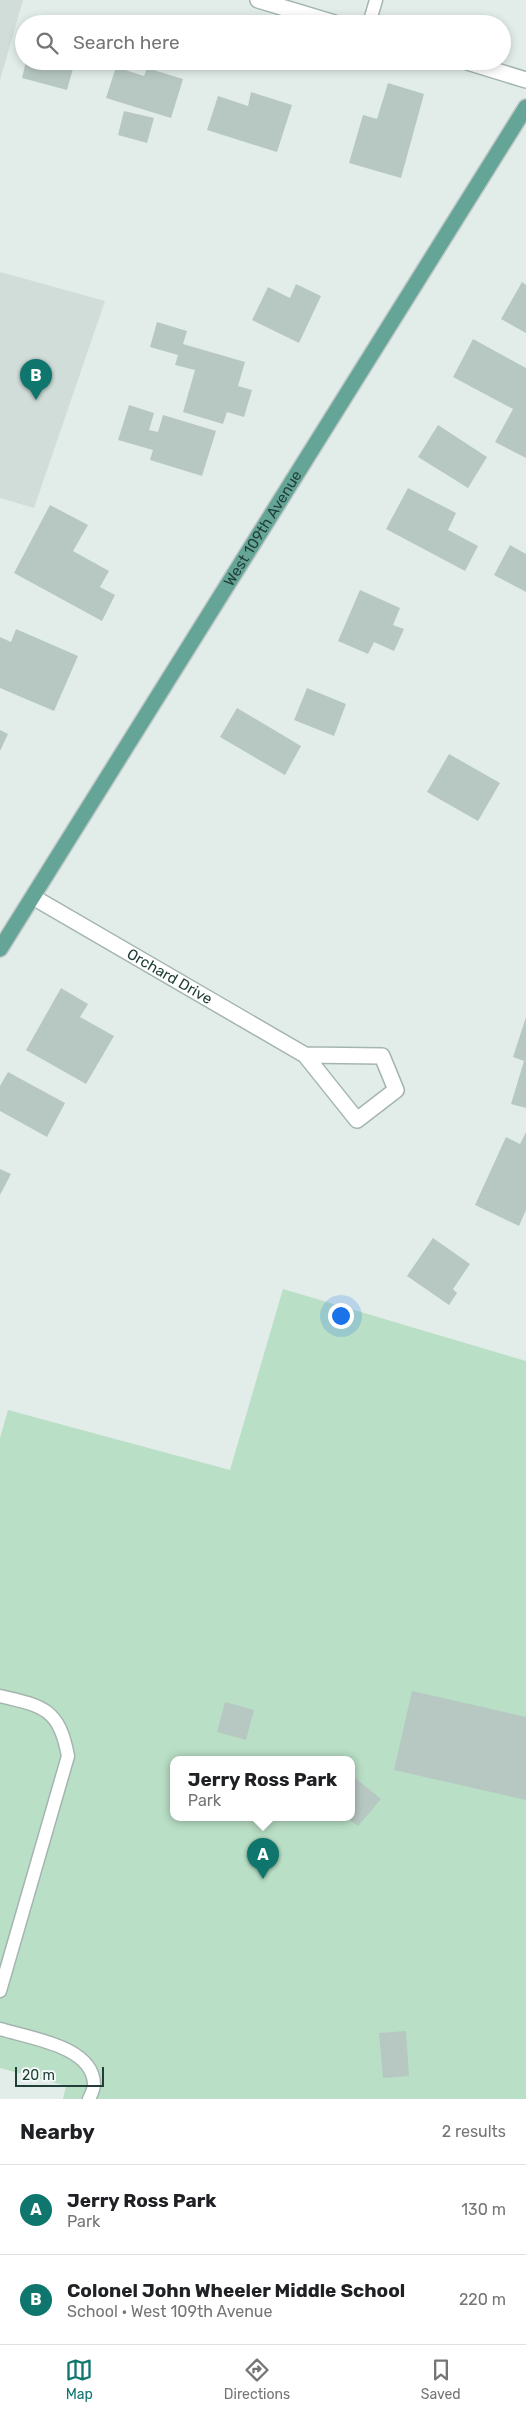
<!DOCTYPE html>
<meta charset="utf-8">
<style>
:root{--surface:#fff;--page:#f2f2f2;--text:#202124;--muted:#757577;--line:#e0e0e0;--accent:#0f766e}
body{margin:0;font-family:Rubik,sans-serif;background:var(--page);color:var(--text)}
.scale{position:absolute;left:15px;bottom:12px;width:89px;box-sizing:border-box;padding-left:5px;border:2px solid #213f38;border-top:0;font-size:14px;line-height:18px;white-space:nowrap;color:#213f38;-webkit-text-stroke:4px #f3f9f6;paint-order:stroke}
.you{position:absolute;left:340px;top:1315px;width:18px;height:18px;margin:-12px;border:4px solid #fff;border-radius:50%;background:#1a73e8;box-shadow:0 0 0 8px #1a73e833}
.badge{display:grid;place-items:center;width:32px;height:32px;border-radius:50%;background:var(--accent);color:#fff;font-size:16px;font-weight:700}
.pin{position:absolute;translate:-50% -41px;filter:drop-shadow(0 1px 2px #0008)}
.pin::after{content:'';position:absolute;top:26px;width:18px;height:15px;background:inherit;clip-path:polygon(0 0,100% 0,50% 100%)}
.popup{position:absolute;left:170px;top:1756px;width:185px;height:65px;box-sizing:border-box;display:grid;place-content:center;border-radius:10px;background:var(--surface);filter:drop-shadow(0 1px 4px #0005);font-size:16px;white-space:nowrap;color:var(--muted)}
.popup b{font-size:19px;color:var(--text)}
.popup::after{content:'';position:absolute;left:50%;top:100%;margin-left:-10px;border:10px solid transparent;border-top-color:var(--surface)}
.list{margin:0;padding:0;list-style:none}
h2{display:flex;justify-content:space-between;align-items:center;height:65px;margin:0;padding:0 20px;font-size:21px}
h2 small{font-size:16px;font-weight:400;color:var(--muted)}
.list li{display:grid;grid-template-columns:32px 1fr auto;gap:15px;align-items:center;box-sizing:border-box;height:90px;padding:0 20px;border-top:1px solid var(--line)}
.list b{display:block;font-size:19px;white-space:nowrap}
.list p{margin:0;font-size:16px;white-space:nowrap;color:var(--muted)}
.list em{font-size:16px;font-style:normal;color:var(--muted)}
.icon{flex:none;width:28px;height:28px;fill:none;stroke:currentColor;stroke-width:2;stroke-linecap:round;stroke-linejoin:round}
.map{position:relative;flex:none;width:526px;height:2099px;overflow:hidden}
.search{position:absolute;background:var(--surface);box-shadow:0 2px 8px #0003;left:15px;right:15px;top:15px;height:55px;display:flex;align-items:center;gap:12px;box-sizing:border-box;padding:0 18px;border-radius:28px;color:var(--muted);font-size:19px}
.sheet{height:245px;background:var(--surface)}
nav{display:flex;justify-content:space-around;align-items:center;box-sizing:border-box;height:70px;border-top:1px solid var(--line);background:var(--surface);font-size:14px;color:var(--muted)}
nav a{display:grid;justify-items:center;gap:2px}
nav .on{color:var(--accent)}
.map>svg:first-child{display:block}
.built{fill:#d0ddd8}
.green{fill:#b9dfc6;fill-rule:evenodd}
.building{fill:#b7c8c2}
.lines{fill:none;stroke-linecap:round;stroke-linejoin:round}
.service-casing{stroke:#a4b5b0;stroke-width:15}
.minor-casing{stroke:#a4b5b0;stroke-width:18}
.primary-casing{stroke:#c1c9c7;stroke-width:18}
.service{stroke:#fff;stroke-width:12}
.minor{stroke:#fff;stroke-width:15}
.primary{stroke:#64a598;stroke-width:15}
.labels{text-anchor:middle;stroke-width:4.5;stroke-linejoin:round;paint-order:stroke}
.street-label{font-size:15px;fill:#213f38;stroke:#f3f9f6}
</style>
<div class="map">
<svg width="526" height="2099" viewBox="0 0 526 2099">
<rect width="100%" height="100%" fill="#e2ede9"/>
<g class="built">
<path d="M0,0h23l-23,80z"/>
<path d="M0,272l105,29 -71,207 -34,-10z"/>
</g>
<path class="green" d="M283,1289l243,72v738h-463l3,-13 -66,-18v-630l8,-28 222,60zM174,1760h178v58h-178z"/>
<g class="building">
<path d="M26,61h49l-8,29 -45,-12z"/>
<path d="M116,67l28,9 3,-8 36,11 -12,39 -65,-20z"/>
<path d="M388,83l36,11 -23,84 -52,-15 14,-48 14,4z"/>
<path d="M251,92l41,13 -15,47 -70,-22 11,-34 30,10z"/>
<path d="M124,111l30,7 -7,25 -29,-8z"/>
<path d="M522,282l4,3v48l-25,-14z"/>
<path d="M296,284l25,12 -22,47 -47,-23 16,-33 22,11z"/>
<path d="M157,322l30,9 -4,13 62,18 -7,24 14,4 -8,27 -17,-5 -4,12 -40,-12 12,-42 -20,-5 3,-10 -28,-8z"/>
<path d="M473,339l53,29v90l-31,-16 18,-33 -60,-32z"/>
<path d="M129,405l25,8 -5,17 9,2 5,-17 53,16 -14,45 -52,-16 3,-10 -35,-10z"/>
<path d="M438,425l49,32 -19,31 -50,-31z"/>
<path d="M408,488l48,25 -8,17 30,16 -13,25 -79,-42z"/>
<path d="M50,505l38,20 -15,26 36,20 -9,16 15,8 -13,26 -88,-48z"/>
<path d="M510,545l16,9v38l-32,-17z"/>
<path d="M360,590l40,18 -7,17 11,4 -10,22 -20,-9 -6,12 -30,-13z"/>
<path d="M16,629l62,27 -24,55 -54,-23v-51l11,5z"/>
<path d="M307,688l39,16 -12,32 -40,-16z"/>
<path d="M237,708l64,38 -16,29 -65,-38z"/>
<path d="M0,730l8,4 -8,17z"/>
<path d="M449,754l51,29 -22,38 -51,-29z"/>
<path d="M61,988l27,16 -8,13 34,19 -28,48 -60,-34z"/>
<path d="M526,1017v91l-15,-4 13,-43 -11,-4z"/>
<path d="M8,1072l57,31 -18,34 -47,-26v-25z"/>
<path d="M526,1132v78l-7,16 -44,-21 31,-68 14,7z"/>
<path d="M0,1169l11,5 -11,21z"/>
<path d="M433,1238l37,26 -17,25 4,4 -8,12 -42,-29z"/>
<path d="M412,1691l114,26v83l-132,-30z"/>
<path d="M225,1702l29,8 -8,30 -29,-8z"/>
<path d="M354,1777l27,22 -23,27 -11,-8h5v-39z"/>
<path d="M406,2031l3,45 -26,2 -4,-45z"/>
</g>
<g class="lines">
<defs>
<g id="service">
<path d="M369,24l7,-24"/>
<path d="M0,1696c44,10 59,13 68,60l-68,235"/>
<path d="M0,2029c29,9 93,17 94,55 0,5 -3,11 -5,15"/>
</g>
<g id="minor">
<path d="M258,0l80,24"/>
<path d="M464,61l62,19"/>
<path id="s1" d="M33,897l272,158 52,65 39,-30 -14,-34 -77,-1"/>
</g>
<g id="primary">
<path id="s2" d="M0,949l526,-842"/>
</g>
</defs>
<use href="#service" class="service-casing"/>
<use href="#minor" class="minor-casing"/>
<use href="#primary" class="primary-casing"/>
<use href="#service" class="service"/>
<use href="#minor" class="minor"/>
<use href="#primary" class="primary"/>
</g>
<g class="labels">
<g class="street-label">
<text dy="5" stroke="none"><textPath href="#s2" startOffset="496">West 109th Avenue</textPath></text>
<text dy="5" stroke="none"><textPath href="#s1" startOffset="158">Orchard Drive</textPath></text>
</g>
</g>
</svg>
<div class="scale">20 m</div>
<div class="you"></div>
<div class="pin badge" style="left:263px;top:1879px">A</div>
<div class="popup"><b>Jerry Ross Park</b>Park</div>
<div class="pin badge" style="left:36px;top:400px">B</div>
<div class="search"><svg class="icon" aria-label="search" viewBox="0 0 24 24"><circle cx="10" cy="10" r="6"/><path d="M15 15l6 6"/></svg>Search here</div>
</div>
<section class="sheet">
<h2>Nearby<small>2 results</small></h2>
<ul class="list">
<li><span class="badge">A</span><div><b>Jerry Ross Park</b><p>Park</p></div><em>130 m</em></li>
<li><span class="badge">B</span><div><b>Colonel John Wheeler Middle School</b><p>School · West 109th Avenue</p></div><em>220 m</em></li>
</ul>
</section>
<nav>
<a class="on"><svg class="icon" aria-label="map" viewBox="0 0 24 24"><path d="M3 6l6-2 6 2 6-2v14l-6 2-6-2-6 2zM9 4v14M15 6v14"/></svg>Map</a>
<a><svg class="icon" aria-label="directions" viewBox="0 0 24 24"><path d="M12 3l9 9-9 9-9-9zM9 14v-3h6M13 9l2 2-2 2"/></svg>Directions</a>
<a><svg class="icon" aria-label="saved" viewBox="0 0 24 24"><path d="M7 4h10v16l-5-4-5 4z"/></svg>Saved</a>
</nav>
